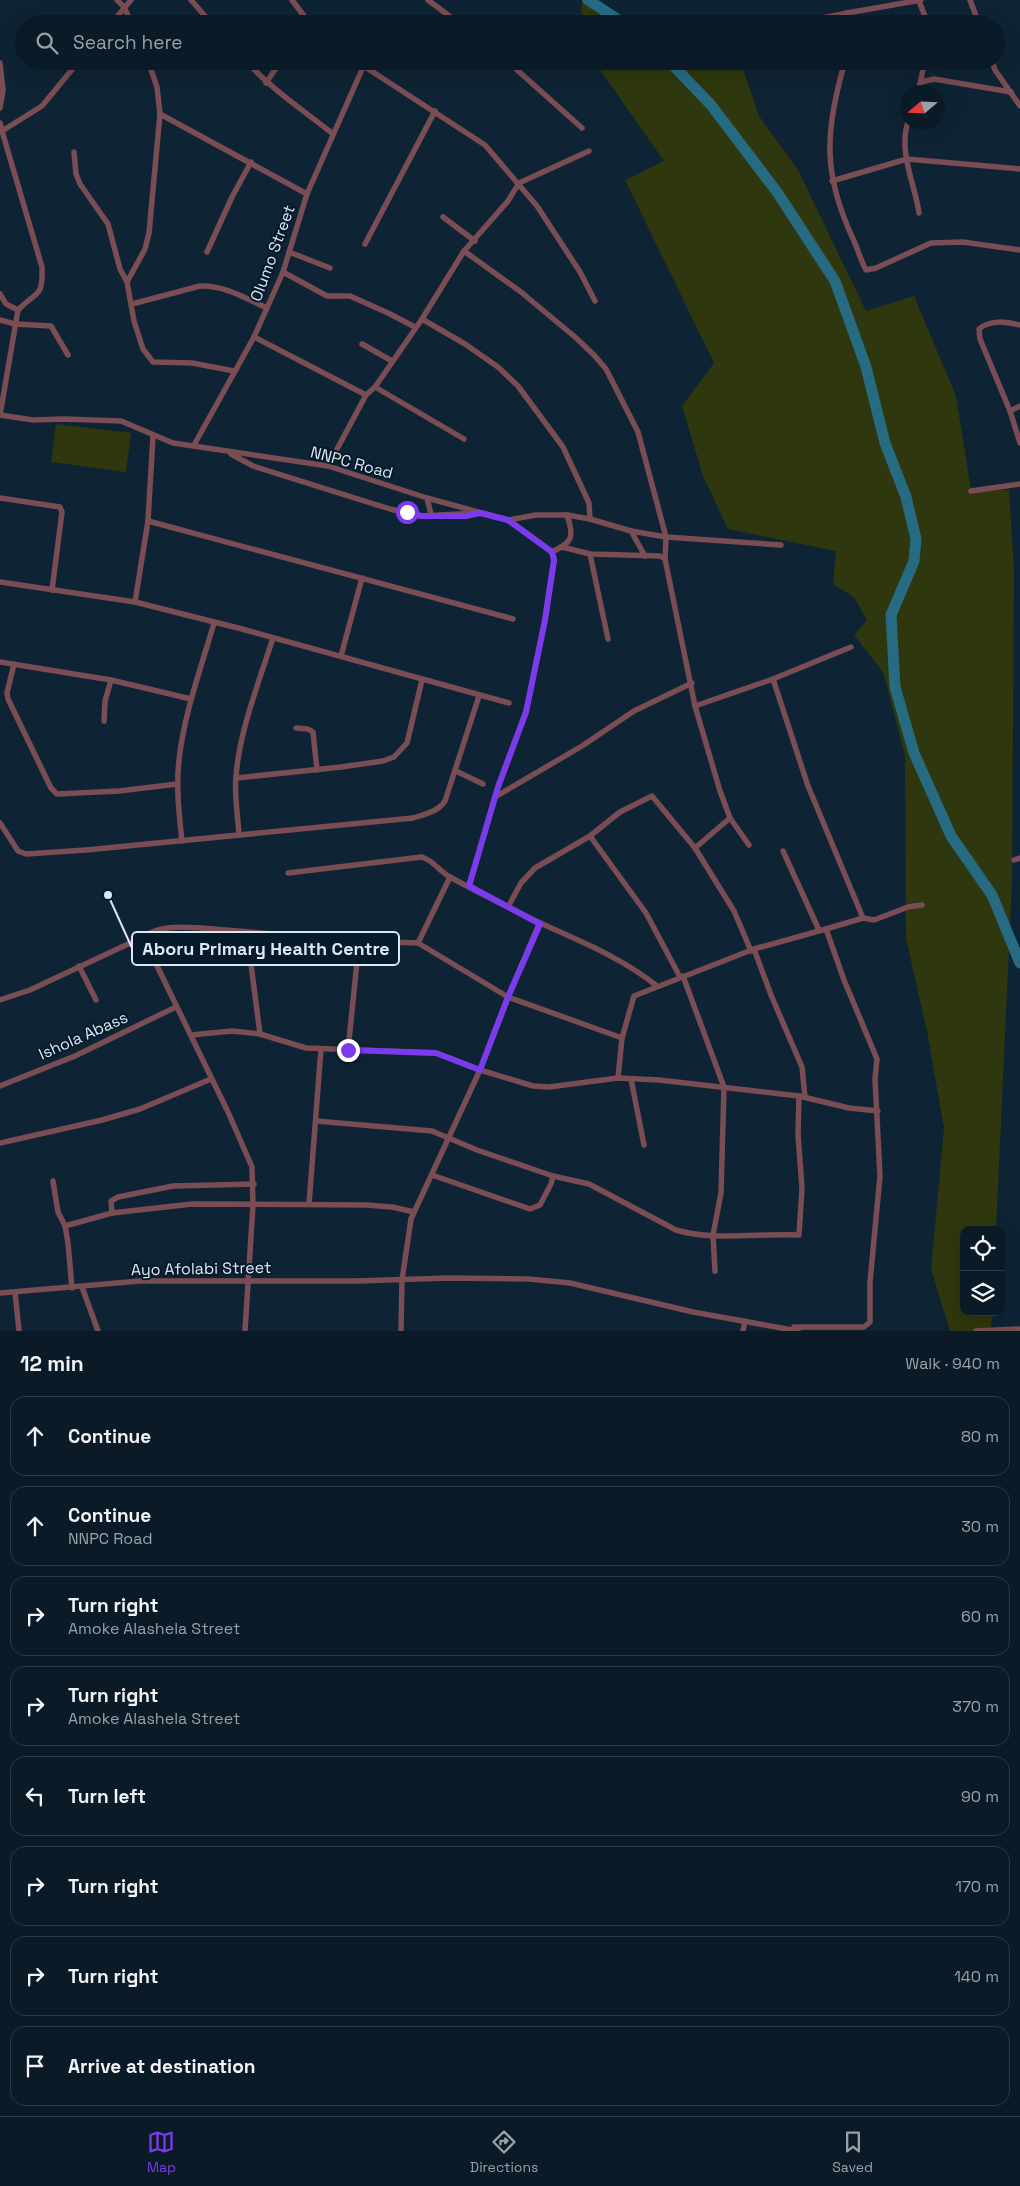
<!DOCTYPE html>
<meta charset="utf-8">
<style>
:root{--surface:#0a1b27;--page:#13242f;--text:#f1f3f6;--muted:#99a1a7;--line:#2a3944;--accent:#7c3aed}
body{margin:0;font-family:"Space Grotesk",sans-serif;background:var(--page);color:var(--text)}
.controls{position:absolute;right:15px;bottom:15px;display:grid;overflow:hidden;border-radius:10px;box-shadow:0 5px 20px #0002}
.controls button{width:45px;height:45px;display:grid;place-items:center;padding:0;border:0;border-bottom:1px solid var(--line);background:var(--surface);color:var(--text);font:25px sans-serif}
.compass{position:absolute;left:900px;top:85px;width:45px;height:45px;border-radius:50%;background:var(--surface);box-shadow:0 5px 20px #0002;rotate:251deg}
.stop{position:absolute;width:15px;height:15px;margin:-11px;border:4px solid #7c3aed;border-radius:50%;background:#fff}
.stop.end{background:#7c3aed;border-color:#fff;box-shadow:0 1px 5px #0008}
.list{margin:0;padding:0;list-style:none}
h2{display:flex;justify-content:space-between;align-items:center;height:65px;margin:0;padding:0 20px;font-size:21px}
h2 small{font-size:16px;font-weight:400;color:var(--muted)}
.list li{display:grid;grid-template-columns:32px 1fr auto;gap:15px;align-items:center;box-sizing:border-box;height:80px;margin:0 10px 10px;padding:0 10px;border:1px solid var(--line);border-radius:15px}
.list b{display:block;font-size:19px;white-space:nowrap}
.list p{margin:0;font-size:16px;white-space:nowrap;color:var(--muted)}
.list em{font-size:16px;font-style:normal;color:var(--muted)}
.icon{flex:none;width:28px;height:28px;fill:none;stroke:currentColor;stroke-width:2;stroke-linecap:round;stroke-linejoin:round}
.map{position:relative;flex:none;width:1020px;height:1331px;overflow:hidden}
.search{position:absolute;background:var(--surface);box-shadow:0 5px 20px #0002;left:15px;right:15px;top:15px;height:55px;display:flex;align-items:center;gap:12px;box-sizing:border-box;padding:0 18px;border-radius:28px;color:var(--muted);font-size:19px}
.sheet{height:785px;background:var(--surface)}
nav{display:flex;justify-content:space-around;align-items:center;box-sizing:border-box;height:70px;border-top:1px solid var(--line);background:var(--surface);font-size:14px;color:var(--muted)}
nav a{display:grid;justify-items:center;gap:2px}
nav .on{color:var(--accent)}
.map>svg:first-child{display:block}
.green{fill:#2e370d}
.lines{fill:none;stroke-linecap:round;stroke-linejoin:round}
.river{stroke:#276b82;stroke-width:11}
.minor{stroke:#794d53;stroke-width:5.5}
.route{stroke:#7c3aed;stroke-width:6}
.labels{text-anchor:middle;stroke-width:4;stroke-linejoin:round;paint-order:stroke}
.street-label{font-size:16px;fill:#dbe8f3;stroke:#051a2a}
.leader{fill:none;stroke:#dbe8f3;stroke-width:2}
.callout-dot{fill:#dbe8f3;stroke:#051a2a;stroke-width:2}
.callout{fill:#051a2a;stroke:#dbe8f3;stroke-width:2}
.callout-label{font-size:18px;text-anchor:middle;font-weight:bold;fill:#dbe8f3}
</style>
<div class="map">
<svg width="1020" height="1331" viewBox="0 0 1020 1331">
<rect width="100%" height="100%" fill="#0e2434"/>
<g class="green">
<path d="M582,0h11l31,24h-43z"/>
<path d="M594,61h146l19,55 39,54 68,141 48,-15 42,100 15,94h38l5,79 -2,314 -16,347h-32v82h28l-1,19h-41l-19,-62 13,-141 -16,-92 -22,-98 -1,-183 -22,-83 -29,-37 13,-15 -13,-23 -21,-13 3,-33 -108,-22 -25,-53 -21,-70 32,-43 -89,-183 39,-19z"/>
<path d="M56,424l75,9 -5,39 -75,-10z"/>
</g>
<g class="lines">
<g class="river">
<path d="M588,0l37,24"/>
<path d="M669,61l42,44 66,87 58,89 31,86 19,76 21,54 10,42 -2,22 -23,54 4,72 19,66 37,83 41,59 28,68"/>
</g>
<g class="minor">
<path d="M117,0l7,7 8,17"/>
<path d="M191,0l21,24"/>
<path d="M292,0l18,24"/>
<path d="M428,0l32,24"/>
<path d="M970,0l9,24"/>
<path d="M919,1l9,23"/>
<path d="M111,24l20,-24"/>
<path d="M794,24l53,-11"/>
<path d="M850,24l-3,-11 74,-13"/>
<path d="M148,61l9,26 3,27 -11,119 -4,16 -18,33 7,39 9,28 10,13 39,1 42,8"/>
<path d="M246,61c25,28 57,49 87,73"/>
<path d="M356,61l129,84 52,61 43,66 15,29"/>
<path d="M507,61l75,67"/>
<path d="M845,61c-20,72 -23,112 9,180 4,9 7,20 12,29l10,-2 55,-25 32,-1 57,8"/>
<path d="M992,61l3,9 25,36"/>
<path d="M0,63l3,27 -3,18"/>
<path d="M921,82l13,-3 77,13"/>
<path d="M266,83l15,-22"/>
<path d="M918,92l7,-31"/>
<path d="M160,114l147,80"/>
<path d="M908,122c-10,30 7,62 11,91"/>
<path d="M0,123l2,8"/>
<path d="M74,152l2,22 4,10 28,40 12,45 7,13"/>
<path d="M832,181l75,-22 113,10"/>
<path d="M443,217l32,24"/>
<path d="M365,244l70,-133"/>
<path d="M464,251l57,41 54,45 19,18 12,14 32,63 28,105 -1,22 30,147 25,85 10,27 19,27"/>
<path d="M207,252l25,-55 19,-35"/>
<path d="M289,252l41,16"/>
<path d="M283,272l44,24h23l38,17 27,14"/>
<path d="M0,294l6,10 12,6"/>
<path d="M132,304l68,-18c24,-1 45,12 67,22"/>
<path d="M422,319l43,25 33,23 20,19 45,61 26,56 1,16"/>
<path d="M0,320l15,4 36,2 17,29"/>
<path d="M1020,325c-14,-3 -29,-6 -41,4l1,10 30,72 10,32"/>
<path d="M254,337l112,58"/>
<path d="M362,344l30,17"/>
<path d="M375,387l89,52"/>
<path d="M1010,411l10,-5"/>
<path d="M0,415l33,5 31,-1 57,2 52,22 155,23 99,32 81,22 28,-5h31l23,4 41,12 35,6 115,8"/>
<path d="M0,415l18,-105c19,-20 25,-11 24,-43l-40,-136 40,-25 37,-45"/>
<path d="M194,445l60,-108 13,-29 16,-36 24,-78 57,-129"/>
<path d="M231,454l22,12 137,43 31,7 57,-3"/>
<path d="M328,466l38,-71 9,-8 47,-68 42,-68 44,-50 11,-18 70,-32"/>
<path d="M971,491l49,-7"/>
<path d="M0,498l60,9 2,5 -10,78"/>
<path d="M427,498l4,16"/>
<path d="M148,521l365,98"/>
<path d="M631,531l14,25"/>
<path d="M562,547l28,7 70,2 5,3"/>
<path d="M552,552c20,-10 23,-14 15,-37"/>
<path d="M590,554l18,85"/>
<path d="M0,582l135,20 107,27 267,74"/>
<path d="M135,602l13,-81 5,-85"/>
<path d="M341,656l21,-78"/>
<path d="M0,662l111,18 80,19"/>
<path d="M14,664l-7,29 1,6 43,89 6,6 62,-3 58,-7"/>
<path d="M773,679l35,107 55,132"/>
<path d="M695,706l78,-27 78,-32"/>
<path d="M104,721l1,-20 6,-21"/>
<path d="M296,728l12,1 5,3 4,38"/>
<path d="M456,771l27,13"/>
<path d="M236,778l105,-11 42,-6 11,-4 13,-14 15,-63"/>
<path d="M495,797l87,-51 52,-35 58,-28"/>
<path d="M0,823l18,28 8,3 60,-4 327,-32c12,-4 25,-6 32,-17l34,-105"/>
<path d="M239,835c-1,-19 -5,-39 -3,-58 3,-45 23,-95 37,-139"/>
<path d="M590,836l56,77 34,64"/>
<path d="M182,841c-3,-27 -6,-54 -3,-81 5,-46 22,-92 35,-137"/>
<path d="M695,848l35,-30"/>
<path d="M783,851l36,79"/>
<path d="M1014,860l6,-2"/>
<path d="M288,873l134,-16c12,4 17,14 28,20 18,10 36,19 54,28 53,29 105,43 153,81"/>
<path d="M469,886l29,-99 28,-75 19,-92 9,-60 -2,-8 -44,-32"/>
<path d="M508,907l13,-24 14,-15 55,-32 30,-24 32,-16 43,52 39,63 17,40"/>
<path d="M826,929l37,-11 11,2 34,-13 14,-2"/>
<path d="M143,937l85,175 24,55 1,38 -8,126"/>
<path d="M418,943l32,-66"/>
<path d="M249,949l11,85"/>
<path d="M754,949l17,46 31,72 3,30"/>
<path d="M79,966l17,34"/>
<path d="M683,976l41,111 -3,106 -8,42 2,36"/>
<path d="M0,1000l30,-10 113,-53c17,-12 39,-10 58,-9l157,13 60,2 90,54 114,41"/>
<path d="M191,1035l41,-4 28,3 46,14 130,5 44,17 53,16 16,1 69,-9 41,2 140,16 50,12 29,3"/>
<path d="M348,1050l10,-98"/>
<path d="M618,1078l4,-40 12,-42 120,-47 72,-20 18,51 33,79 -2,20 5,97 -10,106v40l-6,5h-70"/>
<path d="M631,1079l13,66"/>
<path d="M0,1086l75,-30 101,-49"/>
<path d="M316,1121l116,10 45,19 76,26 36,8 87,46c36,11 84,3 123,5l3,-47 -4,-53 1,-39"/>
<path d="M0,1143l102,-23 38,-11 71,-30"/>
<path d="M432,1175l98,34 10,-4 11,-21 2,-8"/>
<path d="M53,1181l5,31 7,14 3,17 4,45"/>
<path d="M309,1204l12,-155"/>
<path d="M112,1213l-1,-12 7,-4 55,-11 81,-2"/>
<path d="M65,1226l47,-13 80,-9 174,1 26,2 22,5"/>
<path d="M82,1287l16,44"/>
<path d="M15,1292l4,39"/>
<path d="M0,1293l140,-12h217l91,-3 81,1 41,4 123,29 105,19"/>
<path d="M401,1331l1,-51 9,-61 69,-149 28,-73 31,-73"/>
<path d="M743,1331l2,-10"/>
<path d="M976,1331l44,-2"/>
</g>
</g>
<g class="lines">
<path class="route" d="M348,1050l88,3 44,17 28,-73 32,-73 -71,-38 29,-99 28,-75 19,-92 9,-60 -2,-8 -44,-32 -28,-7 -14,3h-45l-14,-4"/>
</g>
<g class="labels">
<g class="street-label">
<text transform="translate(272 253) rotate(-70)" y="6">Olumo Street</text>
<text transform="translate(352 462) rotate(15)" y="6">NNPC Road</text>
<text transform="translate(83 1035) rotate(-24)" y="6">Ishola Abass</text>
<text transform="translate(201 1268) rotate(-1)" y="6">Ayo Afolabi Street</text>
</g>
</g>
<path class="leader" d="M108 895L132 948"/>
<circle class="callout-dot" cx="108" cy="895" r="5"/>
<rect class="callout" x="132" y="932" width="267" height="33" rx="5"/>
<g class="callout-label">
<text x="266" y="955">Aboru Primary Health Centre</text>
</g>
</svg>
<div class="controls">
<button><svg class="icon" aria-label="locate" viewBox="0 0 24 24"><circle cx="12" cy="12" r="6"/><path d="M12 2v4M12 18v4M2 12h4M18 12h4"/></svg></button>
<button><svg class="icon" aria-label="layers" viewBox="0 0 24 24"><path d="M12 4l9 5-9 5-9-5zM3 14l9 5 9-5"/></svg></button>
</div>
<svg class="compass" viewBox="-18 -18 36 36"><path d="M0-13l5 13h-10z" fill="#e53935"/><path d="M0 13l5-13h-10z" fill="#99a1a7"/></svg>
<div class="stop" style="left:407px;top:512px"></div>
<div class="stop end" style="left:348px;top:1050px"></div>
<div class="search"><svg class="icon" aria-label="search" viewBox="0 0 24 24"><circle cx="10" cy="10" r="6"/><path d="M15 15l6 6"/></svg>Search here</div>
</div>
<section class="sheet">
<h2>12 min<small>Walk · 940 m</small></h2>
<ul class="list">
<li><svg class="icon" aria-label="ahead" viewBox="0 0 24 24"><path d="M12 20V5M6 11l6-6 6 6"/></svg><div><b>Continue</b></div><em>80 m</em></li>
<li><svg class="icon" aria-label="ahead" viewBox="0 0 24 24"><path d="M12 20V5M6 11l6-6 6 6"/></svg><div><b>Continue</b><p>NNPC Road</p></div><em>30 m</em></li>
<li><svg class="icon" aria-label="right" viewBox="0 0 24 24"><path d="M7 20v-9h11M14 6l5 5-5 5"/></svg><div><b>Turn right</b><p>Amoke Alashela Street</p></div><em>60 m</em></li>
<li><svg class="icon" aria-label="right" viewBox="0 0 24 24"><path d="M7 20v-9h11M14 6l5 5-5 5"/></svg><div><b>Turn right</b><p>Amoke Alashela Street</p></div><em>370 m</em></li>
<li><svg class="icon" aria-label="left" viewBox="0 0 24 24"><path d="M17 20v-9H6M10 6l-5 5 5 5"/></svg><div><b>Turn left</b></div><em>90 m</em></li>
<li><svg class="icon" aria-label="right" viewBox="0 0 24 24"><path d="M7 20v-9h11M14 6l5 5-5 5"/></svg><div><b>Turn right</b></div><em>170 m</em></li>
<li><svg class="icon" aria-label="right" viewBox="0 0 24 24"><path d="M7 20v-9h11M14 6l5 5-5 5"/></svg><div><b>Turn right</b></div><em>140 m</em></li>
<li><svg class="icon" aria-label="arrive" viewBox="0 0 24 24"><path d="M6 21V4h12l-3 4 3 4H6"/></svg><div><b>Arrive at destination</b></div></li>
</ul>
</section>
<nav>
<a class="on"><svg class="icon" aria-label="map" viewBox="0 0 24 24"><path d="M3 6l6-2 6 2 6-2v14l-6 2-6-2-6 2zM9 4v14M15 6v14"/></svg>Map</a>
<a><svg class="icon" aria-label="directions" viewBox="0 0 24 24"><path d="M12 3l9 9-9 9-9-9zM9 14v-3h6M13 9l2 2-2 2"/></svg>Directions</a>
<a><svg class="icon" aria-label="saved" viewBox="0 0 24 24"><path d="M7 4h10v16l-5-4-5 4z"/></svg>Saved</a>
</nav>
